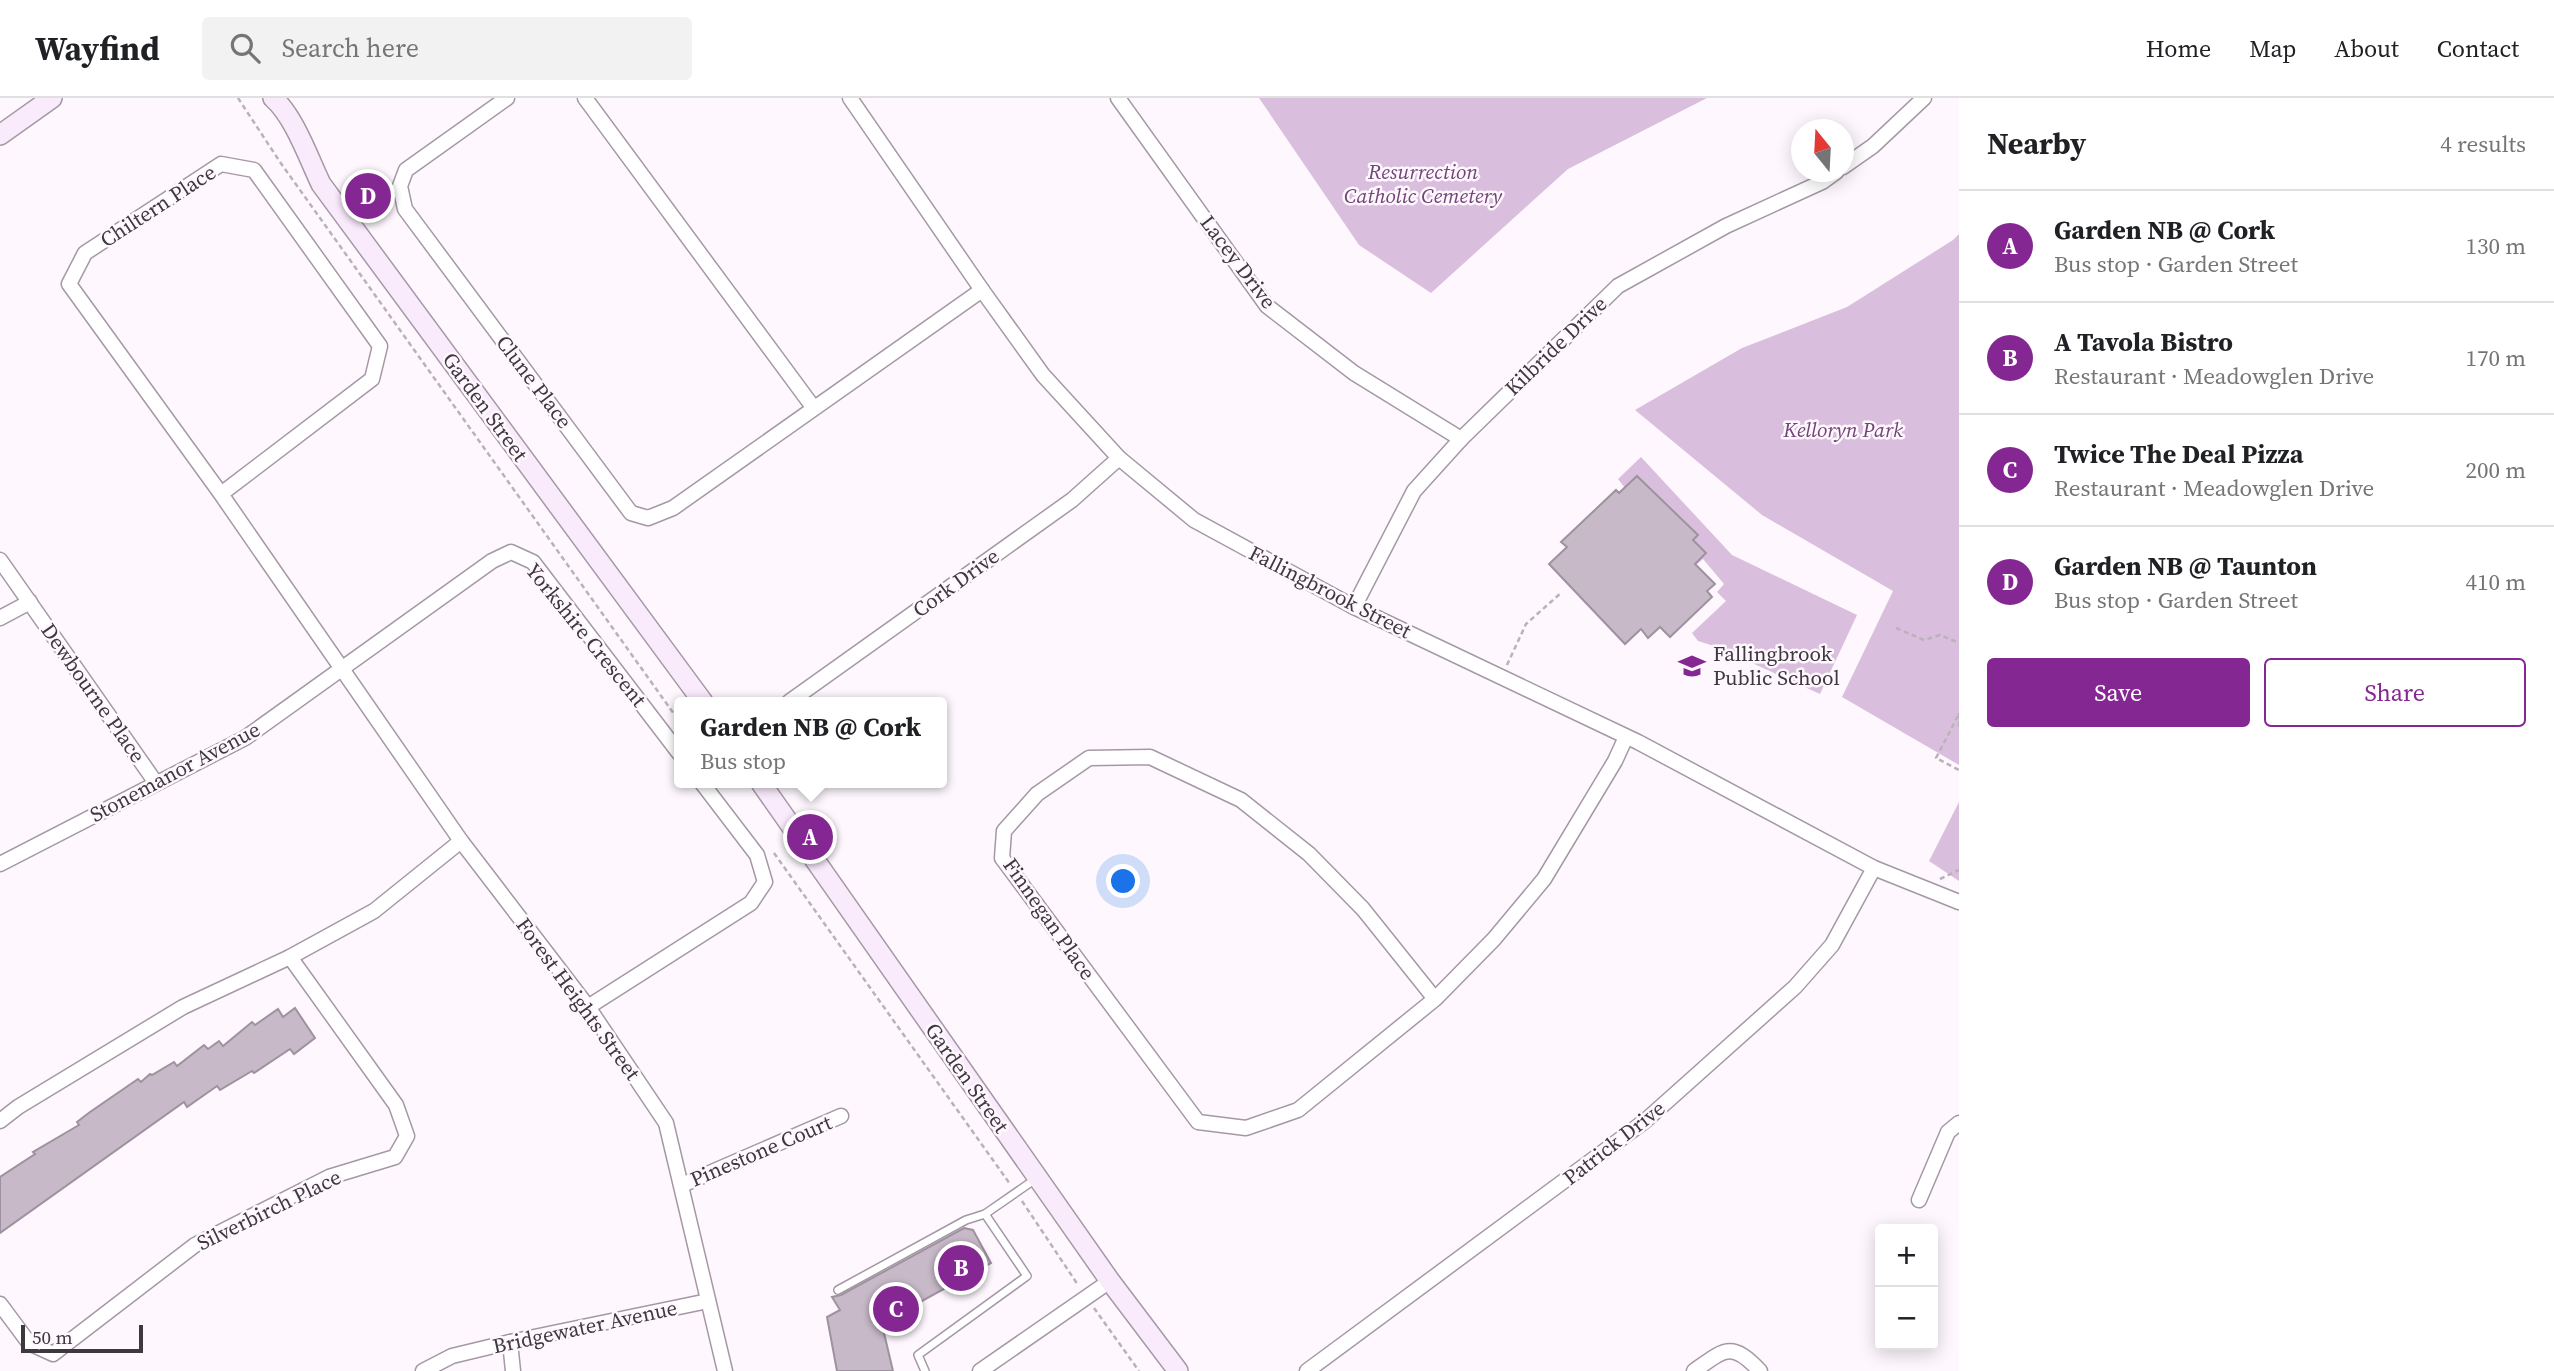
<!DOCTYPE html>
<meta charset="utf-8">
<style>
:root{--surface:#fff;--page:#f2f2f2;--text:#202124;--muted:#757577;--line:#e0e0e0;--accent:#852792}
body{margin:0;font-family:"Source Serif 4",serif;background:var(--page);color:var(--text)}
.controls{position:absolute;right:21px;bottom:21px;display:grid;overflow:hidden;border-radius:7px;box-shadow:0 4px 18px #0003}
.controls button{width:63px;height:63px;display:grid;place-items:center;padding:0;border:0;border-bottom:2px solid var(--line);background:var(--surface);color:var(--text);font:35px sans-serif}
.compass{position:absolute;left:1791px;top:21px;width:63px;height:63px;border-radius:50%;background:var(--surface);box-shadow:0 4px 18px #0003;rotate:342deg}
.scale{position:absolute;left:21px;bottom:18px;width:122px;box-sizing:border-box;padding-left:7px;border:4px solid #3e393f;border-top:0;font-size:19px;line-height:24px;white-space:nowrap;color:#3e393f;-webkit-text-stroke:5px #fef8fe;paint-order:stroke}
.you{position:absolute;left:1124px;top:784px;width:24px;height:24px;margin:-18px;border:5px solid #fff;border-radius:50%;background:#1a73e8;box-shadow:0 0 0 10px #1a73e833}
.badge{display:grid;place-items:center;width:46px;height:46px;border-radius:50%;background:var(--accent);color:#fff;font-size:23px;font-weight:700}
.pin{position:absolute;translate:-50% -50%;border:4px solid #fff;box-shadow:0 2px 7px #0006}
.popup{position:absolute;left:674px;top:599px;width:273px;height:91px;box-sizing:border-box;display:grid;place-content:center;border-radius:7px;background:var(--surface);filter:drop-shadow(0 2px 5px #0005);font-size:23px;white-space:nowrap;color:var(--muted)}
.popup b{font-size:26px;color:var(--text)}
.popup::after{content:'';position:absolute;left:50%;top:100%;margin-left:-14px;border:14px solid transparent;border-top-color:var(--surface)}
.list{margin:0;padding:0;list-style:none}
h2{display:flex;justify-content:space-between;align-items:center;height:91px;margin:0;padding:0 28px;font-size:30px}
h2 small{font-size:23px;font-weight:400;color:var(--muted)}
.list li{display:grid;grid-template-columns:46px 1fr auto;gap:21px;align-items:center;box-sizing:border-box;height:112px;padding:0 28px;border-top:2px solid var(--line)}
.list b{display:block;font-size:26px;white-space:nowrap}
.list p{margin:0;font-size:23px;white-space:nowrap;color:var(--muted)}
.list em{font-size:23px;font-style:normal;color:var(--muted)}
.actions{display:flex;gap:14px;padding:21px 28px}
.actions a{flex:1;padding:16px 0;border:2px solid var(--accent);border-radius:7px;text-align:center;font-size:24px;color:var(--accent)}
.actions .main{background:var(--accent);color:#fff}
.icon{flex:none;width:38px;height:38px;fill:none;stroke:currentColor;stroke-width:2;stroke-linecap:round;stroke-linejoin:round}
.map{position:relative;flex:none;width:1959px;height:1273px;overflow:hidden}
header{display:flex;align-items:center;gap:42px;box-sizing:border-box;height:98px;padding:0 35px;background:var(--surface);border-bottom:2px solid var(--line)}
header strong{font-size:33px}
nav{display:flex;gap:38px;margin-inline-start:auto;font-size:24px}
.search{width:490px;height:63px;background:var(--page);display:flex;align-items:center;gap:18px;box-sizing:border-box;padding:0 24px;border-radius:7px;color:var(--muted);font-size:26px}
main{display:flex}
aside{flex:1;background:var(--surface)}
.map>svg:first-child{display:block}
.green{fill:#d9bfdd}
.building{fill:#c7b9c8;stroke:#9e91a0;stroke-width:2}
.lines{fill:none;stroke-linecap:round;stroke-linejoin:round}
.lane-casing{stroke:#a598a6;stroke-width:10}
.street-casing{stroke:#a598a6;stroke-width:17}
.secondary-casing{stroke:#a598a6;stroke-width:22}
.path{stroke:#b9b3b9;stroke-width:2.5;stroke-dasharray:5 3.5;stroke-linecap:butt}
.lane{stroke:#fff;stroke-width:7}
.street{stroke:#fff;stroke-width:14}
.secondary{stroke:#faebfc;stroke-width:19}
.labels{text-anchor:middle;stroke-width:5;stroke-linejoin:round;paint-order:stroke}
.park-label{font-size:21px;font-style:italic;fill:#724378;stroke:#fef8fe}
.street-label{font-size:21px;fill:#3e393f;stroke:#fef8fe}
.poi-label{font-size:21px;fill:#3e393f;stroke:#fef8fe;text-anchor:start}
</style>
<header>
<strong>Wayfind</strong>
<div class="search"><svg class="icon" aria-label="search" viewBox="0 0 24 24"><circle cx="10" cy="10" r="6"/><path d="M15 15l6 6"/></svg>Search here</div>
<nav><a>Home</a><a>Map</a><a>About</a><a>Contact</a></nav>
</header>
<main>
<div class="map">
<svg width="1959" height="1273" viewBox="0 0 1959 1273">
<rect width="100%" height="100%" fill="#fef8fe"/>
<g class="green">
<path d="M1259,0h448l-139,71 -137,124 -72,-48z"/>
<path d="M1959,136v531l-117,-68 51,-106 -131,-76 -127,-105 107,-62 105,-41 106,-67z"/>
<path d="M1641,359l91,98 125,60 -37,79 -103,-47 -19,-6 -6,-8 34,-32 -9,-9 7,-8 -21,-25 -14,12 -71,-92z"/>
<path d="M1959,704v79l-30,-20z"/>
</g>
<g class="building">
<path d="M1637,378l61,59 -5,5 13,13 -11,11 20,20 -8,7 5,6 -42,40 -10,-10 -12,11 -7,-9 -16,15 -76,-80 18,-17 -6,-5 55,-52 3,3z"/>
<path d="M295,910l20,30 -21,16 -4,-5 -36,24 -2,-2 -32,19 -3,-4 -30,21 -3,-5 -184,131v-56l35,-23 -2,-2 46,-27 -2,-3 13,-10 48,-33 3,3 9,-8 2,1 22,-13 3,4 27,-21 4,4 11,-8 4,5 29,-24 3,3 23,-16 5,8z"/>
<path d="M964,1130l9,2 18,33 -100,55 -7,15 9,38h-56l-10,-54 13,-7 -8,-13 9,-2z"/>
</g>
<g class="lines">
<defs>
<g id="lane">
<path d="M838,1192l128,-70 19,-6"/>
<path d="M925,1273l-7,-16 109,-79 -42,-62 52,-36"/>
</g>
<g id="street">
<path d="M507,0l-101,72 -6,16 5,23 226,304 17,5 25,-10 309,-218"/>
<path d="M585,0l228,309"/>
<path d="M850,0l132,192 61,85 76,83 75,62 160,87 284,135 236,126 85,34"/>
<path d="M1118,0l149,208 87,67 107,66"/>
<path d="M1843,69l30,-21 51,-48"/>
<path d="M221,396l151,-115 8,-33 -126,-176 -33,-6 -136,89 -16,31 152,210 240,347 127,166 78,116 59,248"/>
<path d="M0,462l156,223"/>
<path d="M1354,509l60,-116 47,-52 157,-153 108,-60 96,-44 14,-10"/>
<path d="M0,520l30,-16"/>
<path d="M789,604l283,-202 47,-42"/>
<path d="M0,766l245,-126 247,-177 19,-9 22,10 146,191"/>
<path d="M1435,901l-72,-90 -54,-55 -68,-54 -91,-43 -61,1 -52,36 -33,37 -2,27 196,264 48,6 52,-18 137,-111 59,-60 50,-60 71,-118 11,-24"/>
<path d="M588,909l163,-104 14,-21 -8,-27 -55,-72"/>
<path d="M0,1023l18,-14 165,-100 107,-50 84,-46 87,-70"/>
<path d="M682,1087l159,-69"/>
<path d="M1919,1102l29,-68 11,-9"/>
<path d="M0,1206l29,39 24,11 142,-109 134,-68 66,-20 12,-21 -11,-31 -106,-148"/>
<path d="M510,1244l3,29"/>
<path d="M423,1273l29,-15 58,-14 198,-41"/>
<path d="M980,1273l130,-90"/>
<path d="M1307,1273l338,-250 150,-134 37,-42 42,-77"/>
<path d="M1694,1273c30,-21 37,-31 66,0"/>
</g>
<g id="secondary">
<path d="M273,0c21,18 36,61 48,86l382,518"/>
<path d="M0,37l52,-37"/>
<path d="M761,685l349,498 68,90"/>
</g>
</defs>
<use href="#lane" class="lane-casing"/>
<use href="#street" class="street-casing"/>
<use href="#secondary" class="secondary-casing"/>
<g class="path">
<path d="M238,0l42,64 399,559"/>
<path d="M1896,530l28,12 16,-5 19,8"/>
<path d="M1507,567l19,-41 36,-32"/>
<path d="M1959,615v15"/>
<path d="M1958,618l-22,42 23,12"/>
<path d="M774,755l236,331"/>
<path d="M1940,781l19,-9"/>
<path d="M1022,1103l56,84"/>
<path d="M1094,1210l45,63"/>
</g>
<use href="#lane" class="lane"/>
<use href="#street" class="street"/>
<use href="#secondary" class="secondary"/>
</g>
<defs>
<symbol id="school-bare" viewBox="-9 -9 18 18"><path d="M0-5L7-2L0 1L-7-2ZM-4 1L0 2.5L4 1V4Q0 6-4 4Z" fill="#852792" stroke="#fef8fe" stroke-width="2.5" paint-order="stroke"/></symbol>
</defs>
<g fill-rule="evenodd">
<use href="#school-bare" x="1673" y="549" width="38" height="38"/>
</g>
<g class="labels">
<g class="park-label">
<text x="1423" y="81">Resurrection<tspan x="1423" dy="24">Catholic Cemetery</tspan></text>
<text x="1843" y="339">Kelloryn Park</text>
</g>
<g class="street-label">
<text transform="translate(158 108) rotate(-33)" y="7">Chiltern Place</text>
<text transform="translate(1238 164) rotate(53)" y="7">Lacey Drive</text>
<text transform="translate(1556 248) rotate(-44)" y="7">Kilbride Drive</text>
<text transform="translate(534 284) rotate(53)" y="7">Clune Place</text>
<text transform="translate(485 309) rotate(54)" y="7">Garden Street</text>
<text transform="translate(956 485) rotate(-36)" y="7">Cork Drive</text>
<text transform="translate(1330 494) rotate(27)" y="7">Fallingbrook Street</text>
<text transform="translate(586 537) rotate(51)" y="7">Yorkshire Crescent</text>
<text transform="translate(93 595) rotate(55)" y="7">Dewbourne Place</text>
<text transform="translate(175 674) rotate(-28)" y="7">Stonemanor Avenue</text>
<text transform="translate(1049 821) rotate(55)" y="7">Finnegan Place</text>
<text transform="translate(578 901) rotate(54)" y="7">Forest Heights Street</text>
<text transform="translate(967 980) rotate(55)" y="7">Garden Street</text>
<text transform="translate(1614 1045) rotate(-38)" y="7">Patrick Drive</text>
<text transform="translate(761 1053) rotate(-23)" y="7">Pinestone Court</text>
<text transform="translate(269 1112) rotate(-26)" y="7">Silverbirch Place</text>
<text transform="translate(585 1229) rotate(-12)" y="7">Bridgewater Avenue</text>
</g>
<g class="poi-label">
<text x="1713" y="563">Fallingbrook<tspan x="1713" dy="24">Public School</tspan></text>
</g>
</g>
</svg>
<div class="controls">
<button>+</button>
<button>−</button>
</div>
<svg class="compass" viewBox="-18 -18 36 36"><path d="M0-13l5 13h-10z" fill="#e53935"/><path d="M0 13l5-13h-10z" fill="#757577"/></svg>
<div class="scale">50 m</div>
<div class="you"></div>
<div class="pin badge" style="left:810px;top:739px">A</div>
<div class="popup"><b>Garden NB @ Cork</b>Bus stop</div>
<div class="pin badge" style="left:961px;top:1170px">B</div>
<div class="pin badge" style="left:896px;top:1211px">C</div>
<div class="pin badge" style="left:368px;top:98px">D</div>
</div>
<aside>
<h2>Nearby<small>4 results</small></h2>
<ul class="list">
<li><span class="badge">A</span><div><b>Garden NB @ Cork</b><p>Bus stop · Garden Street</p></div><em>130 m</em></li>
<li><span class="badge">B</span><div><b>A Tavola Bistro</b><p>Restaurant · Meadowglen Drive</p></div><em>170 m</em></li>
<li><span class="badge">C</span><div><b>Twice The Deal Pizza</b><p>Restaurant · Meadowglen Drive</p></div><em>200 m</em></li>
<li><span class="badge">D</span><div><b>Garden NB @ Taunton</b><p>Bus stop · Garden Street</p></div><em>410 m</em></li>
</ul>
<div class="actions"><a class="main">Save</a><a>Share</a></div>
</aside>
</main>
